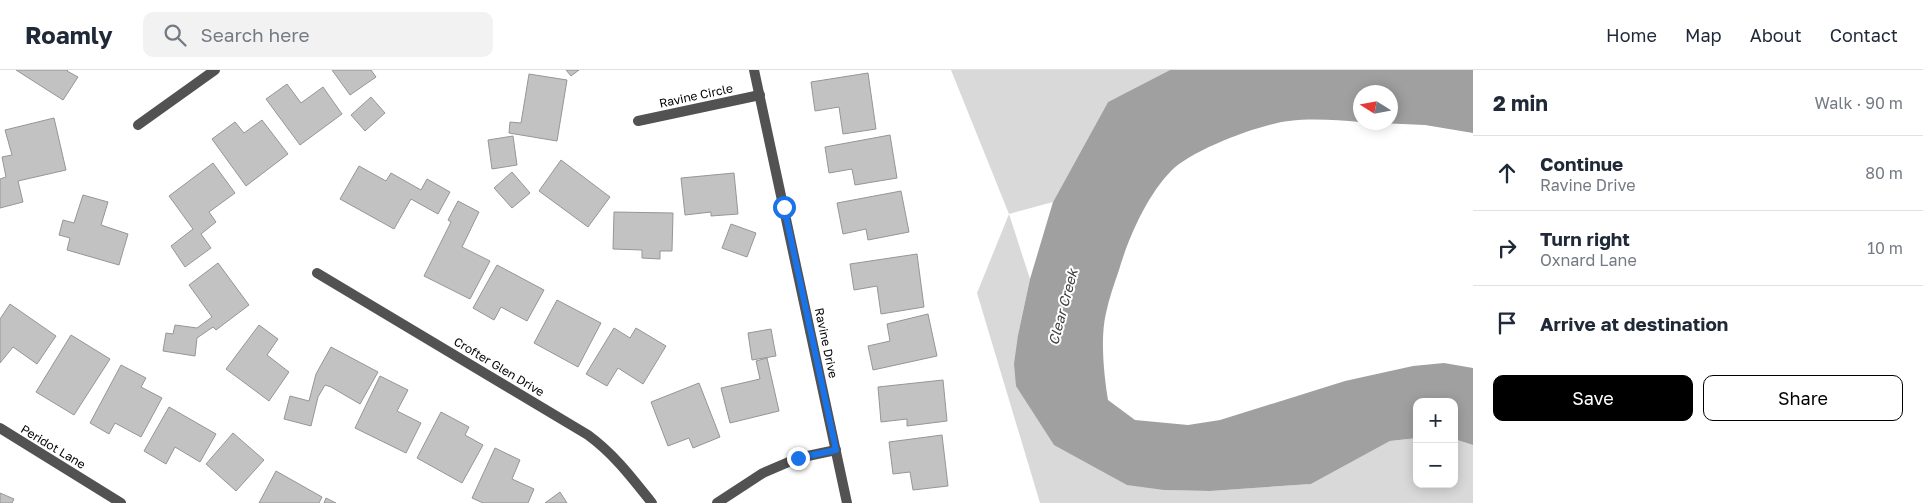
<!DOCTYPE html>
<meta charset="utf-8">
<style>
:root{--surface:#fff;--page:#f2f2f3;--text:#1f2937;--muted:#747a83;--line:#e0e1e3;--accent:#000}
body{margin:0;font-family:"Golos Text",sans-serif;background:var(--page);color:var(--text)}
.controls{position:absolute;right:15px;bottom:15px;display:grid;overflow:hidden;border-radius:10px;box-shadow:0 2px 12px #0003}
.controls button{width:45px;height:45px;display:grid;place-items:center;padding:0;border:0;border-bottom:1px solid var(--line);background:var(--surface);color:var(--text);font:25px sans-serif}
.compass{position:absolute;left:1353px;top:15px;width:45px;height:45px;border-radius:50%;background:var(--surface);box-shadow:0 2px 12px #0003;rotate:281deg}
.stop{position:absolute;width:15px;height:15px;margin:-11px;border:4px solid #1a73e8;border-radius:50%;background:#fff}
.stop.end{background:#1a73e8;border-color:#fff;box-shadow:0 1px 5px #0008}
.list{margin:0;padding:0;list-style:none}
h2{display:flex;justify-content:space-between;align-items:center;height:65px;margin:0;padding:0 20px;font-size:21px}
h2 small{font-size:16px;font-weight:400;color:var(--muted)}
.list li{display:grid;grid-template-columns:32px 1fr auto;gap:15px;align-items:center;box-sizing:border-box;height:75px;padding:0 20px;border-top:1px solid var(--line)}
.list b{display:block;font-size:19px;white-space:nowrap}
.list p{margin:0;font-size:16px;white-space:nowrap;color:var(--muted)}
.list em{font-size:16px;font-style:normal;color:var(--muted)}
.actions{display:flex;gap:10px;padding:15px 20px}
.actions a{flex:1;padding:11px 0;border:1px solid var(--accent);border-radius:10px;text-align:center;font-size:18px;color:var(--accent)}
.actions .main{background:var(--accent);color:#fff}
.icon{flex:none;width:28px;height:28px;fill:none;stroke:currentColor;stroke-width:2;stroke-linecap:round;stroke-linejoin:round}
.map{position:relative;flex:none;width:1473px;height:433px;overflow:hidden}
header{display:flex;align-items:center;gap:30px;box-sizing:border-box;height:70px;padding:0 25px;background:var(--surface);border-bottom:1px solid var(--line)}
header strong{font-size:24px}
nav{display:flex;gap:28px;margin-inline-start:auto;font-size:18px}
.search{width:350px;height:45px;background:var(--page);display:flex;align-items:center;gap:12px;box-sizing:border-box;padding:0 18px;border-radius:10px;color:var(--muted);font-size:19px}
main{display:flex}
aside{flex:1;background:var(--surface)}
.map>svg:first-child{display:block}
.green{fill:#d9d9d9}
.water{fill:#a0a0a0}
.building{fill:#c2c2c2;stroke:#969696}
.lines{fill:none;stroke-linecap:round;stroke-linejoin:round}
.minor{stroke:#525252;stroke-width:10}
.route{stroke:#1a73e8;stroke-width:6}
.labels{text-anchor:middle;stroke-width:4;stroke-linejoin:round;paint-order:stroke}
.street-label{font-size:12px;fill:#000;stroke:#fff}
.water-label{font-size:14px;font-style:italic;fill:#414141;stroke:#fff}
</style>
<header>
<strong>Roamly</strong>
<div class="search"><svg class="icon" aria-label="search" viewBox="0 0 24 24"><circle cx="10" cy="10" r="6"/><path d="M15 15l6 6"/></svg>Search here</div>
<nav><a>Home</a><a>Map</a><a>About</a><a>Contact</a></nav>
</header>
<main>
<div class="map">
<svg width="1473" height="433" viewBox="0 0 1473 433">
<rect width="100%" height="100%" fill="#fff"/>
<path class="green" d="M951,0h219l-62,32 -55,100 -44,12 21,65 -12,56 146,155 46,1 101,-7 79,-43 27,-3v46h37v-45l19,6v58h-433l-63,-210 32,-79z"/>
<path class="water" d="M1170,0h303v63l-48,-8 -46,-2 11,-1v-30h-30v30c-23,-2 -48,-4 -71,-1 -29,3 -98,29 -118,50 -24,25 -42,65 -52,99 -5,14 -10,29 -13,43 -6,25 -2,62 2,87l27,20 53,5 32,-5 125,-39 68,-15 31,-3 29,5v77l-19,-6v-37h-37v36l-27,3 -79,43 -101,7 -46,-1 -37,-5 -73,-40 -38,-59 -2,-22 4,-29 12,-56 23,-77 55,-100z"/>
<g class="building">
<path d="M16,0h52l-1,1 11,6 -15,23z"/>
<path d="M332,0h39l5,7 -26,18z"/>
<path d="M566,0h13l-8,6z"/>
<path d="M868,3l8,56 -33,5 -4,-27 -24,4 -4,-29z"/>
<path d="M529,4l38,6 -10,61 -48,-8 1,-11 11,1z"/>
<path d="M287,14l14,19 22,-16 19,27 -42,31 -34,-46z"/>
<path d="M371,27l14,16 -20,18 -14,-16z"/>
<path d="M54,48l12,52 -48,11 5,21 -23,6v-29l6,-2 -4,-20 10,-2 -7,-25z"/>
<path d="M262,50l26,34 -42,32 -34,-47 23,-17 9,11z"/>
<path d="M890,65l7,43 -42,7 -3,-16 -23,4 -4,-26z"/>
<path d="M513,66l4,29 -25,4 -4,-29z"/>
<path d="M561,90l49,37 -22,30 -49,-36z"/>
<path d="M213,93l22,30 -26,19 7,10 -15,12 10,14 -26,19 -14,-21 22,-17 -24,-33z"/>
<path d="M359,96l27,15 5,-8 30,17 6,-11 23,13 -12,22 -27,-15 -17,30 -54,-30z"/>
<path d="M512,102l18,21 -18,15 -18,-20z"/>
<path d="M734,103l4,41 -27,2v-4l-26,3 -4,-37z"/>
<path d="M901,121l8,41 -41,8 -2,-11 -23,5 -6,-31z"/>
<path d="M83,125l25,7 -7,23 27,9 -9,31 -52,-15 3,-12 -11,-3 4,-15 11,3z"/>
<path d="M458,131l21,11 -17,35 28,14 -20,38 -46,-23 27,-54 -3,-2z"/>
<path d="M614,142l59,1 -1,38h-12v8l-18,-1v-8l-29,-1z"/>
<path d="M731,154l25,9 -9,24 -25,-9z"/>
<path d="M917,184l7,53 -43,7 -4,-28 -23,4 -4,-26z"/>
<path d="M218,193l31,42 -33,25 -3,-3 -16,11 -2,18 -32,-5 3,-18 7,1 2,-9 22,3 15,-11 -23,-32z"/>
<path d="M497,195l47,25 -17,31 -26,-14 -7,13 -21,-12z"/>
<path d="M557,230l44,23 -23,44 -44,-24z"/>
<path d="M10,234l46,32 -19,28 -24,-17 -13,16v-44z"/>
<path d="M928,244l9,42 -64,14 -5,-24 22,-5 -3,-17z"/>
<path d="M259,255l19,14 -11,16 22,17 -20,29 -43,-32z"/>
<path d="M614,258l16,10 6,-10 30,18 -23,38 -25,-16 -11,18 -21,-12z"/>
<path d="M771,259l5,27 -24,4 -4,-27z"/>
<path d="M71,265l39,24 -36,56 -38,-23z"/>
<path d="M331,277l47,25 -18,32 -29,-17 -6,-2 -7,12 -7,29 -27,-7 6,-23 19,5 7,-27z"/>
<path d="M767,288l12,53 -49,12 -9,-35 39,-9 -4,-18z"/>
<path d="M121,295l25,13 -5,9 21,11 -21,39 -26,-14 -6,11 -19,-11z"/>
<path d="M380,306l28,14 -11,21 24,12 -15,30 -51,-25z"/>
<path d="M943,310l4,41 -40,5v-7l-26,3 -3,-35z"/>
<path d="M699,313l21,54 -27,11 -4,-10 -21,8 -17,-44z"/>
<path d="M169,337l47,27 -16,28 -25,-15 -9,17 -22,-13z"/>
<path d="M441,342l28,15 -4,8 18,10 -21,38 -45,-25z"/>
<path d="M233,363l31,27 -28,31 -30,-27z"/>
<path d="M942,365l6,51 -35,4 -3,-18 -17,2 -4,-32z"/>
<path d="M495,378l25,12 -8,19 22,10 -6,14h-45l-11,-5z"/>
<path d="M276,401l46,26 -3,6h-60z"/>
<path d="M560,422l7,11h-22z"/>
<path d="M0,423l14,6 -2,4h-12z"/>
<path d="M326,428l10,5h-12z"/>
</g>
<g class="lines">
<g class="minor">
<path d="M754,0l93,433"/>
<path d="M638,51l122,-26"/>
<path d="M138,55l77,-55"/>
<path d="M317,203l271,162c26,19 44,43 64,68"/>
<path d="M0,358l121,75"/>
<path d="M717,433l46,-30 35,-15 38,-8"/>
</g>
</g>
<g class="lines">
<path class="route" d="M784,137l52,243 -38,8"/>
</g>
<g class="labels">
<g class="street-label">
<text transform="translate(696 26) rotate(-12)" y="4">Ravine Circle</text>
<text transform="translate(826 273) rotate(78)" y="4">Ravine Drive</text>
<text transform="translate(499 297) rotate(31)" y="4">Crofter Glen Drive</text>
<text transform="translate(53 377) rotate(31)" y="4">Peridot Lane</text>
</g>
<g class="water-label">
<text transform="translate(1063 237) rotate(-75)" y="5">Clear Creek</text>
</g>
</g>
</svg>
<div class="controls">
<button>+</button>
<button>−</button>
</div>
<svg class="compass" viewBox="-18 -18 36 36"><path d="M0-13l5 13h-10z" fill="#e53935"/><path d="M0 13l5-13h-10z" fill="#747a83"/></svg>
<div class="stop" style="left:784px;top:137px"></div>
<div class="stop end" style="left:798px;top:388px"></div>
</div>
<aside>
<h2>2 min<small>Walk · 90 m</small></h2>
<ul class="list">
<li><svg class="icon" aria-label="ahead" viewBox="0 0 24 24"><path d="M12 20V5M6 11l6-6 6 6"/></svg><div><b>Continue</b><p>Ravine Drive</p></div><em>80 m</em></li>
<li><svg class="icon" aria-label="right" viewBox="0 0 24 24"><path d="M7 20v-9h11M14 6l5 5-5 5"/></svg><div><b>Turn right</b><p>Oxnard Lane</p></div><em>10 m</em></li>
<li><svg class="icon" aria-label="arrive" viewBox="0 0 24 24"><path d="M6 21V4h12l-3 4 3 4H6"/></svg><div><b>Arrive at destination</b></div></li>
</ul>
<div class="actions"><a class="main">Save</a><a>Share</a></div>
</aside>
</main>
